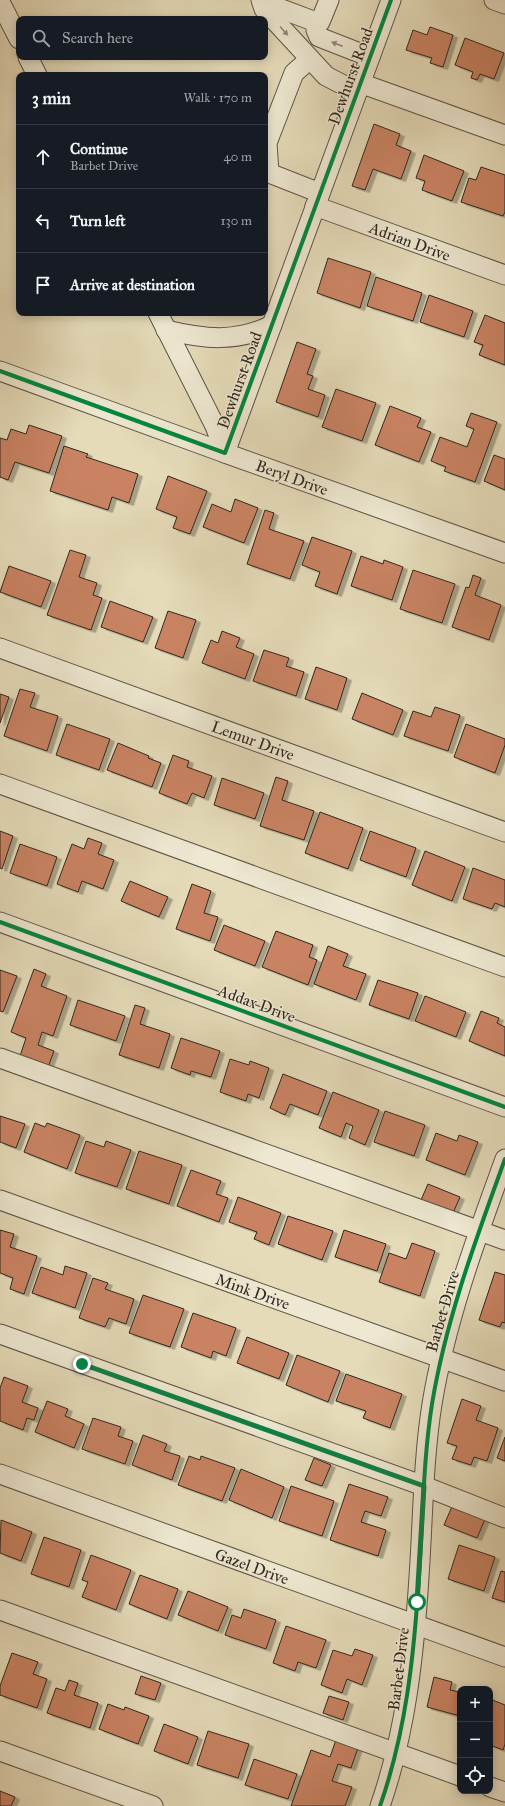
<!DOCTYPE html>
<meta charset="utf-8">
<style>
:root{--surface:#171b24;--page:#242831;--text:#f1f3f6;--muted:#9ea1a6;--line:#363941}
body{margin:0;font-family:"IM FELL Great Primer",serif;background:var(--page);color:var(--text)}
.controls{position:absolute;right:12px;bottom:12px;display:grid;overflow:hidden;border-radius:8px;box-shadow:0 2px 10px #0003}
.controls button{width:36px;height:36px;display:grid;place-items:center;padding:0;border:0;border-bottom:1px solid var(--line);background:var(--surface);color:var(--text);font:20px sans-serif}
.stop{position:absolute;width:12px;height:12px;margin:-9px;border:3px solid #0b8043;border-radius:50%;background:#fff}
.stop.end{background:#0b8043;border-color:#fff;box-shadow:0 1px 4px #0008}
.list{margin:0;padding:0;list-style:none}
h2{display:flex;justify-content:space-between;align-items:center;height:52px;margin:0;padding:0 16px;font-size:17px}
h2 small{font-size:13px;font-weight:400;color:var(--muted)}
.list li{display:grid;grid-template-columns:26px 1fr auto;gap:12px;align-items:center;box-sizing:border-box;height:64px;padding:0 16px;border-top:1px solid var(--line)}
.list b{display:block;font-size:15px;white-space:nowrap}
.list p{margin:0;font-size:13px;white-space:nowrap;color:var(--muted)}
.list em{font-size:13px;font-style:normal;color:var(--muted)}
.icon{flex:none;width:22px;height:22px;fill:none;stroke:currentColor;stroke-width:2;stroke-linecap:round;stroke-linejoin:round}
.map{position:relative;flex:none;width:505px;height:1806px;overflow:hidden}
.search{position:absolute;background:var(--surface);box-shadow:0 2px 10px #0003;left:16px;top:16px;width:252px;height:44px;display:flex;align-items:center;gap:10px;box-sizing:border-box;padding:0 14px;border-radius:8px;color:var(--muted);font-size:15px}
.panel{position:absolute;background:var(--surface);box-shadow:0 2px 10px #0003;left:16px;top:72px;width:252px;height:244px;border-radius:8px}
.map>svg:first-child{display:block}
.building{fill:#c98364;stroke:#30271e;filter:url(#shadow)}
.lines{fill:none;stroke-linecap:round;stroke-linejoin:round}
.minor-casing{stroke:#5d5445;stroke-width:21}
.minor{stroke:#eee8d2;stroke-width:19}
.cycleway-casing{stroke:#eee8d2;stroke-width:6}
.cycleway{stroke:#00873e;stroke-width:4}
.oneway{fill:#8f8878}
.route{stroke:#0b8043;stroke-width:5}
.labels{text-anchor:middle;stroke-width:3;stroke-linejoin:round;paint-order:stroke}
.street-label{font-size:16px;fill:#30271e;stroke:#eee8d2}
</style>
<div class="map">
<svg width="505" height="1806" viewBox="0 0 505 1806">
<defs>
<filter id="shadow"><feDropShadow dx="4.5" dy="2.5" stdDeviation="0" flood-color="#0004"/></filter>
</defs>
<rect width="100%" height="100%" fill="#e5dbb9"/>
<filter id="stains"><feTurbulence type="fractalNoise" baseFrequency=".005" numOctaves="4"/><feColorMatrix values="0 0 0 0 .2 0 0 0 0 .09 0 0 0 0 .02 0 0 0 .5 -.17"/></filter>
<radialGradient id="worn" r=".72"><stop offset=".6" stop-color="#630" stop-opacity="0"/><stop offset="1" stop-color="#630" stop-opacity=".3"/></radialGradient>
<g class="building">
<path d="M430,27l23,8 -10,32 -13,-4 2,-5 -26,-8 7,-20 14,5z"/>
<path d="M465,38l39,15 -10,26 -14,-5 -3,6 -6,-2 2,-6 -18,-7z"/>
<path d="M374,124l26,10 -4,11 15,6 -10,28 -28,-10 -8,21 -13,-4z"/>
<path d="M424,155l40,16 -12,30 -30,-11 3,-9 -9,-3z"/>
<path d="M481,167l24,8v37l-2,4 -42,-14 8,-24 7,2z"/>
<path d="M328,258l43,14 -11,36 -43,-15z"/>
<path d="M376,277l46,16 -9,28 -46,-15z"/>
<path d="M429,295l44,16 -9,26 -44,-15z"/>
<path d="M485,315l20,8v42l-26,-10 4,-10 -9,-3z"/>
<path d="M297,342l19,7 -9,25 6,2 -5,13 17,6 -7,22 -42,-15z"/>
<path d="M336,389l40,14 -14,38 -40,-14z"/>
<path d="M390,406l31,12 -4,9 14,5 -12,30 -44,-17z"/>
<path d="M471,413l26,9 -22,60 -31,-11 2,-4 -15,-6 9,-24 27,10 7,-18 -8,-3z"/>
<path d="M29,425l33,11 -13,37 -34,-11 -7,18 -8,-3v-39l7,2 4,-11 15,5z"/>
<path d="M64,446l24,8 -2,3 52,17 -9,29 -17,-6 -4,13 -58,-19z"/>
<path d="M494,455l11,4v31l-21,-9z"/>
<path d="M168,476l39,15 -17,43 -17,-6 4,-11 -21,-8z"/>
<path d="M235,499l23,9 -14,35 -41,-16 9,-23 19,8z"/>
<path d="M265,510l9,3 -5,16 35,12 -14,38 -43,-15z"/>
<path d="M312,537l40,14 -15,43 -22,-8 5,-14 -18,-7z"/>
<path d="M70,550l16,5 -7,22 18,6 -4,12 9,3 -11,32 -44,-15z"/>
<path d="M361,556l22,8 1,-4 19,7 -11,33 -41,-14z"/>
<path d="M9,566l42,15 -10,26 -41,-15z"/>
<path d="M413,570l42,14 -13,39 -42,-14z"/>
<path d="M473,575l8,3 -6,17 26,10 -12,35 -37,-13 14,-40 3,1z"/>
<path d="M110,601l43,16 -10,25 -42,-15z"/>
<path d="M168,611l28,9 -13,38 -28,-10z"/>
<path d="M222,631l18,7 -4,9 18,7 -9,25 -43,-16 9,-23 7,3z"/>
<path d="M264,650l25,8 -3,8 18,6 -8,24 -43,-15z"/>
<path d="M316,667l31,11 -10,32 -32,-11z"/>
<path d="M20,689l15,4 -5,14 28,9 -11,35 -43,-15z"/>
<path d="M362,693l41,17 -10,25 -41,-16z"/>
<path d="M0,694l9,3 -9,26z"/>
<path d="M435,707l25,8 -12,36 -44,-15 9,-25 18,6z"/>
<path d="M67,724l43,15 -11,31 -43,-15z"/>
<path d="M466,724l39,15v6l-10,28 -41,-16z"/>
<path d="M118,743l31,13 -1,2 13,5 -9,24 -45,-17z"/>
<path d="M173,755l16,6 -2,6 25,9 -8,22 -12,-5 -5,11 -28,-11z"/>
<path d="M276,777l12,4 -6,19 32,11 -10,29 -44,-14z"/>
<path d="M222,778l42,15 -9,26 -41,-14z"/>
<path d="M320,812l43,16 -15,41 -43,-16z"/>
<path d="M0,831l13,5 -11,33 -2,-1z"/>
<path d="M370,831l46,17 -10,29 -46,-17z"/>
<path d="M88,838l14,5 -4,11 16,6 -11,29 -21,-8 -4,11 -21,-8 15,-40 12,5z"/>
<path d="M20,844l37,13 -10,29 -37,-13z"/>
<path d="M425,851l40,16 -13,34 -40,-16z"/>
<path d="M473,868l32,12v27l-10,-4 -3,6 -29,-10z"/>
<path d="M130,881l38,16 -9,20 -38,-16z"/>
<path d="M192,884l19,7 -7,22 14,4 -8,24 -34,-12z"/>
<path d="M224,925l41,16 -10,25 -41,-16z"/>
<path d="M276,931l37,14 -4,12 8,3 -9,25 -46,-18z"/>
<path d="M328,946l20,8 -5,12 23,8 -10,26 -42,-16z"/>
<path d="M34,969l12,5 -5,12 26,10 -14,40 -11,-4 -4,13 16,6 -7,19 -28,-11 7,-21 -15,-6z"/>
<path d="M0,970l17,6 -14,36 -3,-1z"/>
<path d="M378,980l40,13 -9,26 -40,-14z"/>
<path d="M425,996l41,16 -10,25 -41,-16z"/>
<path d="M78,1000l47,16 -9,25 -46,-16z"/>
<path d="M135,1005l10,3 -5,16 30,10 -11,34 -40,-13z"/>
<path d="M481,1011l18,7 -2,5 8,4v29l-36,-15z"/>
<path d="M181,1038l39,13 -9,26 -20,-6 -1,4 -19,-7z"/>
<path d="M230,1059l19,6 1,-4 19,7 -10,30 -11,-4 -2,7 -26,-9z"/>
<path d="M283,1074l44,17 -9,24 -28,-11 -5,11 -15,-7z"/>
<path d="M333,1092l46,18 -14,35 -16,-7 4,-12 -7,-3 -5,14 -22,-9z"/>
<path d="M385,1111l40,14 -11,31 -40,-14z"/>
<path d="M0,1116l25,8 -9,24 -16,-6z"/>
<path d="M35,1123l10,4 2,-4 33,12 -13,34 -43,-17z"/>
<path d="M436,1133l21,8 2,-6 19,7 -13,33 -39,-15z"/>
<path d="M86,1141l18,6 2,-6 25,9 -14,37 -42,-14z"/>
<path d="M139,1151l43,14 -13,39 -43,-15z"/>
<path d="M191,1170l30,11 -5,13 12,4 -9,24 -42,-16z"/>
<path d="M428,1184l32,13 -7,16 -32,-13z"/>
<path d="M238,1197l43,16 -12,32 -15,-6 3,-7 -28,-10z"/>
<path d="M288,1216l45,15 -11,29 -44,-16z"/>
<path d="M0,1230l14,4 -4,13 27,9 -13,38 -14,-5 3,-11 -13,-5z"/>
<path d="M344,1230l42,14 -9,27 -42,-14z"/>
<path d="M412,1243l23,8 -15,45 -41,-14 10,-29 17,6z"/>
<path d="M65,1266l22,7 -12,35 -43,-15 9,-26 22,8z"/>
<path d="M495,1272l10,3v48l-3,-1 -2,5 -21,-7z"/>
<path d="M93,1278l15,5 -3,6 29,10 -8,25 -17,-6 -4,9 -26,-9z"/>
<path d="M143,1295l41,14 -14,38 -41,-14z"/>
<path d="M193,1313l43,15 -10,28 -13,-5 -2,7 -30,-11z"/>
<path d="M247,1337l42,16 -10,26 -42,-16z"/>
<path d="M297,1355l43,16 -12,31 -42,-17z"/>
<path d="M346,1374l56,20 -12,34 -27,-10 3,-7 -30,-10z"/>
<path d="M4,1377l24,9 -6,16 16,6 -4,12 -7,-2 -4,12 -23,-9v-33z"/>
<path d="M462,1399l19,7 -5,14 22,8 -11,33 -13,-4 -3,8 -19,-6 5,-13 -10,-3z"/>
<path d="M47,1401l21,8 -3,7 19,8 -10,24 -39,-16z"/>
<path d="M93,1418l28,9 -3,9 15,5 -8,23 -43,-15z"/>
<path d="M143,1435l24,9 -3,7 16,5 -8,24 -40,-15z"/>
<path d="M505,1437v24l-8,-3z"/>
<path d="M189,1456l11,4 1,-4 34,12 -13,33 -44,-16z"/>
<path d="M314,1458l17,7 -9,21 -17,-6z"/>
<path d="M241,1469l43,18 -12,31 -43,-18z"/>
<path d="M349,1484l39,13 -7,19 -16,-5 -4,11 25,8 -8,26 -48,-16z"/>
<path d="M291,1486l43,15 -12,35 -43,-15z"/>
<path d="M453,1504l33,13 -9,21 -33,-13z"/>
<path d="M1,1520l31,12 -11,29 -21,-8z"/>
<path d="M44,1537l37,13 -12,37 -38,-13z"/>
<path d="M459,1545l36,12 -11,34 -36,-12z"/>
<path d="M91,1555l40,15 -15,40 -34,-13 6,-15 -6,-2z"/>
<path d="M501,1571l4,1v30l-13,-4z"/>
<path d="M140,1575l38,14 -11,30 -38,-15z"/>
<path d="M188,1591l40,16 -10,24 -40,-16z"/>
<path d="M244,1609l32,11 -10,29 -41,-14 7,-20 9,3z"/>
<path d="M286,1626l40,14 -10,28 -18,-6 -3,9 -22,-8z"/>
<path d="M355,1649l18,6 -11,30 -15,-6 -5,14 -21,-8 12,-35 19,6z"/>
<path d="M12,1653l26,9 -5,12 14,5 -10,29 -37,-13v-9z"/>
<path d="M141,1676l20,7 -6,17 -20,-6z"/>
<path d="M434,1677l18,5 -2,8 10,2v24l-33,-9z"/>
<path d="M69,1680l9,3 -4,12 24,8 -8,25 -43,-15 9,-25 9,3z"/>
<path d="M329,1696l20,6 -6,18 -20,-7z"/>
<path d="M490,1699l15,6v39l-2,6 -13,-5z"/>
<path d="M108,1704l16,6 1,-3 24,9 -11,28 -39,-15z"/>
<path d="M164,1724l34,13 -10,27 -34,-13z"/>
<path d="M208,1731l41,13 -11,34 -41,-13z"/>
<path d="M337,1737l22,8 -8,23 -13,-4 -6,17 20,6 -7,19h-54l20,-56 19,7z"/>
<path d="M254,1759l43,15 -9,25 -43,-14z"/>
<path d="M0,1791l15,6 -4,9h-11z"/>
</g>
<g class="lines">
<defs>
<g id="minor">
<path d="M261,0l3,9 62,67 31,16"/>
<path d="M264,0l4,4 48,18h4l9,-22"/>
<path d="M494,0l11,4"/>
<path d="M0,2l19,37"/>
<path d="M316,22v8l3,7 51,20"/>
<path d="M28,57l9,18"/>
<path d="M310,59l-16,14 -27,70 2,30 51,20"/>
<path d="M360,83l145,52"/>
<path d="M315,206l190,69"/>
<path d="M158,313l57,113 10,27 280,100"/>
<path d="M166,330c38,9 70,13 106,-5"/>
<path d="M0,371l225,82 166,-453"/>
<path d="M0,648l505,184"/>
<path d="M0,784l505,183"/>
<path d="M0,922l505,185"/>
<path d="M0,1058l505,182"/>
<path d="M0,1200l505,181"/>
<path d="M0,1334l424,152 81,32"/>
<path d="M0,1474l505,183"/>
<path d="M0,1610l460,166"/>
<path d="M0,1751l153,55"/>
<path d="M490,1787l15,5"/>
<path d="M380,1806c26,-74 34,-151 39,-229 4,-58 4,-116 13,-173 14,-85 44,-165 73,-245"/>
</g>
</defs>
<use href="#minor" class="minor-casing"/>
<use href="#minor" class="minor"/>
<defs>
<g id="cycleway">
<path d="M0,371l225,82 166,-453"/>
<path d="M0,922l505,185"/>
<path d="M380,1806c26,-74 34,-151 39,-229 4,-58 4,-116 13,-173 14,-85 44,-165 73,-245"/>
</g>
</defs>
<use href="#cycleway" class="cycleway-casing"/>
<use href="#cycleway" class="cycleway"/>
</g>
<defs><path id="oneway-solid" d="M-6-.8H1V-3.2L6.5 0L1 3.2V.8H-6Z"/></defs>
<g class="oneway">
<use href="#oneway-solid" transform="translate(284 31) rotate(48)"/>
<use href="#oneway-solid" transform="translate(337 44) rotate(-159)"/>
</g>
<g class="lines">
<path class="route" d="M82,1364l342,122 -7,116"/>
</g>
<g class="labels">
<g class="street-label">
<text transform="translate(350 76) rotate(-70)" y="6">Dewhurst Road</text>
<text transform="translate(410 241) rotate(20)" y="6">Adrian Drive</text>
<text transform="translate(239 380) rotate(-70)" y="6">Dewhurst Road</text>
<text transform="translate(292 477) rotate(20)" y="6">Beryl Drive</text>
<text transform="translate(253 740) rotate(20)" y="6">Lemur Drive</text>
<text transform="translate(257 1003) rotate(20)" y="6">Addax Drive</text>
<text transform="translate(253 1291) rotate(20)" y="6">Mink Drive</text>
<text transform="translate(442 1311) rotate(-74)" y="6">Barbet Drive</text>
<text transform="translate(252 1566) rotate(20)" y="6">Gazel Drive</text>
<text transform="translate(398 1669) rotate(-83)" y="6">Barbet Drive</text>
</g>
</g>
<rect width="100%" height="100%" filter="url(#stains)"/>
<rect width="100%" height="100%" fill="url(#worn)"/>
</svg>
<div class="controls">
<button>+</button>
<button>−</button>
<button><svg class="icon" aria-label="locate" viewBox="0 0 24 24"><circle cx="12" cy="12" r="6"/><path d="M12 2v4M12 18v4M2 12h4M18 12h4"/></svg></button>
</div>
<div class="stop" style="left:417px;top:1602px"></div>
<div class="stop end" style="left:82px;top:1364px"></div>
<div class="search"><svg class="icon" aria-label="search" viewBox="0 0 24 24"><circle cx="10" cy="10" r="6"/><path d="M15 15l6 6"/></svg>Search here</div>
<section class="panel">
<h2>3 min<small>Walk · 170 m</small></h2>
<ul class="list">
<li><svg class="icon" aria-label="ahead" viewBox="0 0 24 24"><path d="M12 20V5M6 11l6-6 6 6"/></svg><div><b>Continue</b><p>Barbet Drive</p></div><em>40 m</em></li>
<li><svg class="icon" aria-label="left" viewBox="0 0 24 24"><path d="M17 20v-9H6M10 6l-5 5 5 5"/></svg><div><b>Turn left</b></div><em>130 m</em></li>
<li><svg class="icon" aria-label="arrive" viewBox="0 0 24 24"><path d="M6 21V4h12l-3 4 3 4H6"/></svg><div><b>Arrive at destination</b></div></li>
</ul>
</section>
</div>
